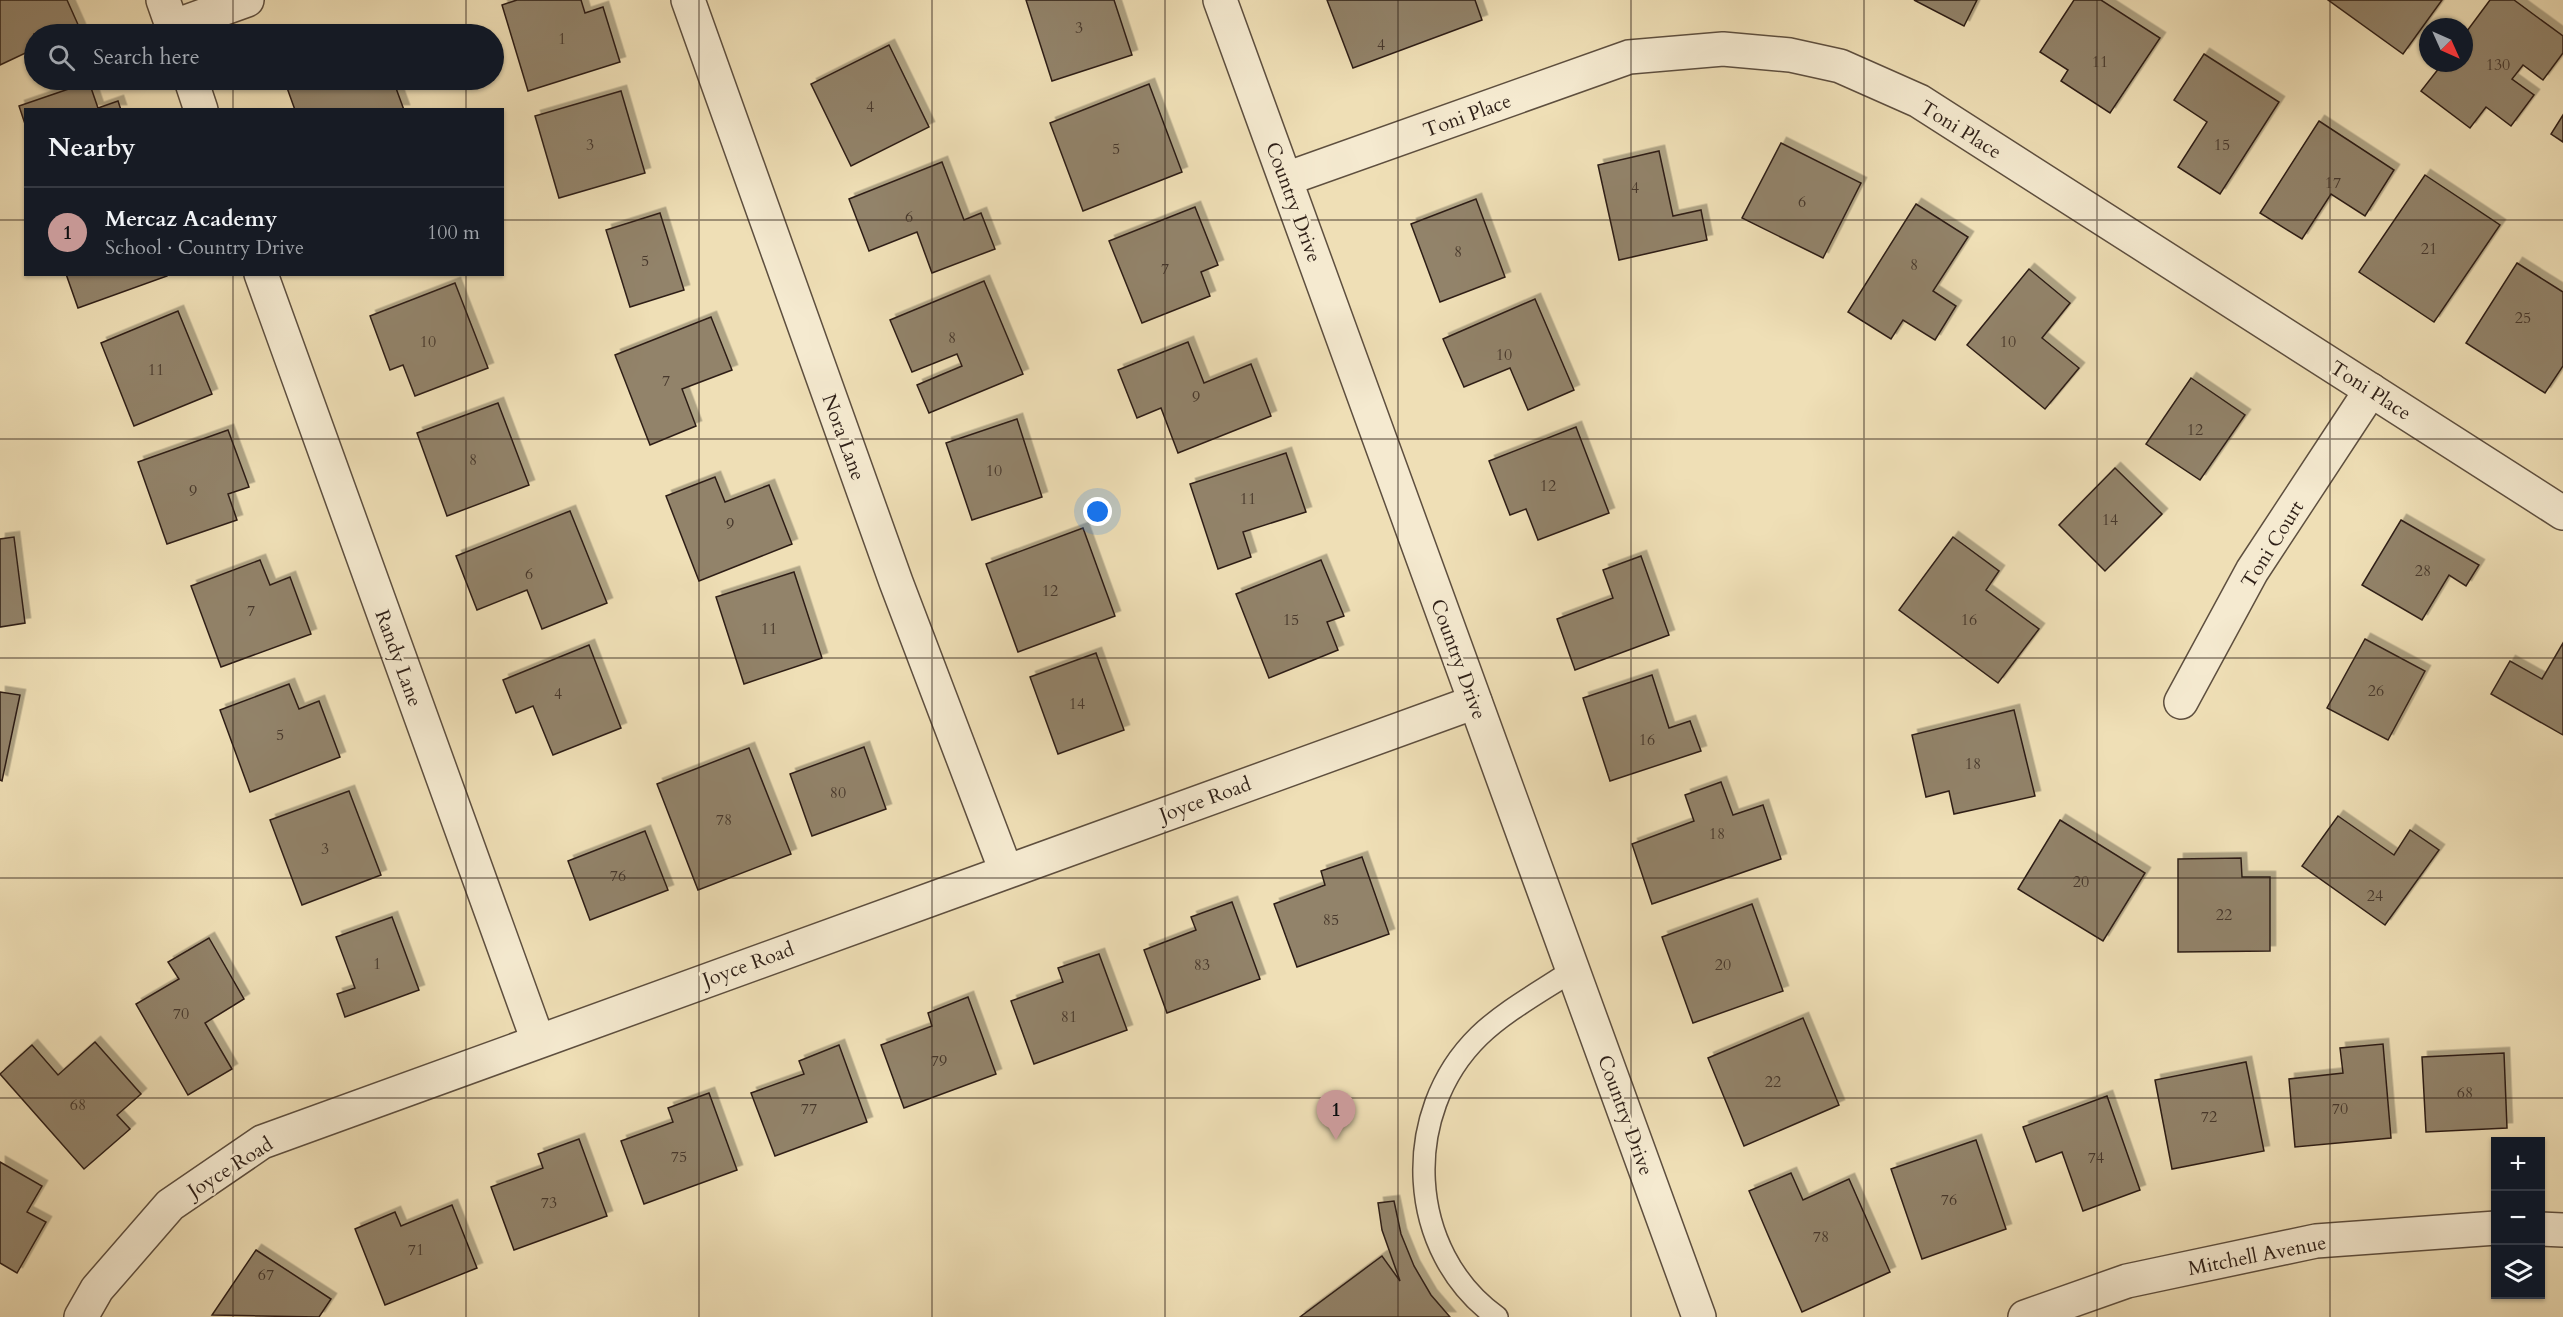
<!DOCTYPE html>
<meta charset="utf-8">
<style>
:root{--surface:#171b24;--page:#20242c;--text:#f1f3f6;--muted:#9ea1a6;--line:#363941;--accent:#c59692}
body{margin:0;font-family:Cardo,serif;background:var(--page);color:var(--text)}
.controls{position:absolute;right:18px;bottom:18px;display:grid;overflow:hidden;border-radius:0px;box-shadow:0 2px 4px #0004}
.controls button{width:54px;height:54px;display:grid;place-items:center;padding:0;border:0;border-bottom:2px solid var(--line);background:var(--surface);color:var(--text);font:30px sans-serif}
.compass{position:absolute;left:2419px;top:18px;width:54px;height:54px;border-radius:50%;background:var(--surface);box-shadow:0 2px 4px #0004;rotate:135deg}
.you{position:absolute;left:1098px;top:512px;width:21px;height:21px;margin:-15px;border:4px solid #fff;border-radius:50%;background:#1a73e8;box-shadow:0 0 0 9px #1a73e833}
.badge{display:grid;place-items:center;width:39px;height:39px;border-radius:50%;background:var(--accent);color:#111;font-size:20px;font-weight:700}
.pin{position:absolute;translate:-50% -50px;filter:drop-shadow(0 2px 3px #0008)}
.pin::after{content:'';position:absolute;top:32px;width:21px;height:18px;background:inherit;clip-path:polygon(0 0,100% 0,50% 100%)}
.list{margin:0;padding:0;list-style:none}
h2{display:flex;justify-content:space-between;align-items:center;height:78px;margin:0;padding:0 24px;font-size:26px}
h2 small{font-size:20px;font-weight:400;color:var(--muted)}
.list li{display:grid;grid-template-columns:39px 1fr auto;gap:18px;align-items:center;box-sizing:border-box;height:90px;padding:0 24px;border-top:2px solid var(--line)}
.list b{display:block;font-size:22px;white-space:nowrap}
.list p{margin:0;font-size:20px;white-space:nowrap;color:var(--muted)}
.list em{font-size:20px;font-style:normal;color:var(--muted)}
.icon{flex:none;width:33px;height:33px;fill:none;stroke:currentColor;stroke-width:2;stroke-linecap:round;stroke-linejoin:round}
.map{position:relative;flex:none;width:2563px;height:1317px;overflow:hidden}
.search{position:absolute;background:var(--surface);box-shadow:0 2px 4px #0004;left:24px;top:24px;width:480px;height:66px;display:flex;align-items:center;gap:15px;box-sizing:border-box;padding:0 21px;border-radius:33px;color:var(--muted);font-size:22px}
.panel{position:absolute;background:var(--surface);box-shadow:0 2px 4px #0004;left:24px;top:108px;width:480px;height:168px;border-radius:0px}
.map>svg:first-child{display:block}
.building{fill:#92836a;stroke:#2e1f17;stroke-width:1.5;filter:url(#shadow)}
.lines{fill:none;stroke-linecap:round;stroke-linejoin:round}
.lane-casing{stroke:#5e4f3f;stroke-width:24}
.street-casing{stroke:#5e4f3f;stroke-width:36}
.lane{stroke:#f5ead0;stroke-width:21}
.street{stroke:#f5ead0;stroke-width:33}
.grid{fill:none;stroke:#2e1f17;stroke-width:1.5;stroke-opacity:0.55}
.labels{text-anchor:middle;stroke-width:5;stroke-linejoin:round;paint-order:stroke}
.number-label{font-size:16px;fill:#47382c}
.street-label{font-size:20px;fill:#2e1f17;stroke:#f5ead0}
</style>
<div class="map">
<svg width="2563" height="1317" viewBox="0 0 2563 1317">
<defs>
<filter id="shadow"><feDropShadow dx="5.5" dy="-5.5" stdDeviation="0" flood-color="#0004"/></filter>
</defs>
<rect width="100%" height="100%" fill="#efdfb6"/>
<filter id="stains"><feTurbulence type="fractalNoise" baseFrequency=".00333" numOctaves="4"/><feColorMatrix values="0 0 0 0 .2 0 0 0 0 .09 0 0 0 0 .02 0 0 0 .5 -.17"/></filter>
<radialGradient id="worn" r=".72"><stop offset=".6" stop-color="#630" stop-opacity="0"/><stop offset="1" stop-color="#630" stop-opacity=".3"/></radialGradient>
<g class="building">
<path d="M0,0h67l13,29 -13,5h-33v15l-34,16z"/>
<path d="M517,0h64l4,13 18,-6 17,55 -92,29 -26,-86z"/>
<path d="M1026,0h88l18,55 -80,26z"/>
<path d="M1327,0h148l7,20 -129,48z"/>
<path d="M1914,0h63l-13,26z"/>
<path d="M2074,0h27l59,38 -50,75 -49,-32 7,-11 -28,-18z"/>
<path d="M2328,0h114l-39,54z"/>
<path d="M2490,0h24l49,36v17l-20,27 -20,-15 -11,14 22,16 -23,31 -25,-19 -16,21 -49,-37 22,-28h21v-28z"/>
<path d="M889,45l40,82 -78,39 -40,-82z"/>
<path d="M2204,54l75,48 -59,92 -42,-27 29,-45 -33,-22z"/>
<path d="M299,80h94l11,30h-109l-9,-25z"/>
<path d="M89,82l9,26 20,-7 3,9h-95v17l-7,-21z"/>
<path d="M1149,84l33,88 -99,39 -33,-88z"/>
<path d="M621,91l24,82 -86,25 -24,-82z"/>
<path d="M2563,115v27l-12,-8z"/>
<path d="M2319,121l75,49 -29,46 -34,-22 -29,45 -42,-26z"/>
<path d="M1781,143l80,40 -38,75 -81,-40z"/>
<path d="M1659,151l14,65 28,-6 6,30 -88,20 -21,-95z"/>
<path d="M942,162l22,58 17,-7 14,36 -63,24 -15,-41 -48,19 -20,-52z"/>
<path d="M2425,175l75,50 -66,97 -75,-50z"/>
<path d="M1476,199l29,78 -65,25 -29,-78z"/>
<path d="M1916,204l52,33 -35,54 23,15 -21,34 -32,-20 -12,19 -43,-27z"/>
<path d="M1195,207l23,58 -17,7 9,24 -68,27 -33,-82z"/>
<path d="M660,213l24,77 -54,17 -24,-77z"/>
<path d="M2517,263l46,29v74l-18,27 -79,-50z"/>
<path d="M2029,269l41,34 -28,35 37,30 -34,41 -78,-64z"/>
<path d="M66,274h101v2l-89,32z"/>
<path d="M984,281l39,93 -94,39 -12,-28 45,-19 -5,-12 -45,18 -22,-52z"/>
<path d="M455,283l33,85 -73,28 -12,-31 -13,5 -20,-54z"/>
<path d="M1535,299l39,91 -46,20 -18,-42 -46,19 -21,-48z"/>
<path d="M178,311l34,83 -78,32 -33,-83z"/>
<path d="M711,317l21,53 -50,19 14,37 -46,19 -35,-90z"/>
<path d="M1188,342l16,41 47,-19 20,52 -93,37 -17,-45 -24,10 -19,-48z"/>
<path d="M2191,378l54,37 -45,65 -54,-36z"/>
<path d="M498,403l31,82 -82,31 -30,-83z"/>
<path d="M1017,419l25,78 -70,23 -26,-77z"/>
<path d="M1576,427l33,86 -71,27 -12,-31 -16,6 -21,-54z"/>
<path d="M228,430l21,57 -21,7 9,26 -70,24 -29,-82z"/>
<path d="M1286,453l20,59 -63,20 8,25 -33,12 -28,-85z"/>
<path d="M2115,468l47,46 -57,57 -46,-46z"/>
<path d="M715,477l10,25 44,-17 23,59 -93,37 -33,-85z"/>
<path d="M570,511l37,92 -65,26 -15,-39 -50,20 -21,-54z"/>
<path d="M2401,520l78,45 -13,21 -17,-11 -27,45 -60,-35z"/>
<path d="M1083,528l32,88 -97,36 -32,-88z"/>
<path d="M14,537l11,86 -25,4v-88z"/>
<path d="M1953,537l46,34 -13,19 53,39 -41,54 -99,-73z"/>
<path d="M1641,556l28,79 -94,35 -18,-51 56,-21 -10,-28z"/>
<path d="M260,560l10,25 20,-8 21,57 -90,33 -30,-81z"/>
<path d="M1321,560l23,56 -17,6 11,28 -69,28 -33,-84z"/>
<path d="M794,572l28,86 -78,26 -28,-87z"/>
<path d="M2365,639l60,32 -37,69 -61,-32z"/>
<path d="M2563,643v92l-72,-41 19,-33 32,18z"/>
<path d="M589,645l32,83 -68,27 -20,-49 -17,7 -13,-33z"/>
<path d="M1096,653l28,77 -66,24 -28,-77z"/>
<path d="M1652,675l17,53 21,-7 11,30 -91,30 -27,-83z"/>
<path d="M289,684l10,25 20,-8 21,56 -90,35 -30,-82z"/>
<path d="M0,692l20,3 -18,86 -2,-1z"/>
<path d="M2014,710l21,86 -81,18 -5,-23 -23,6 -14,-62z"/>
<path d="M864,747l22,62 -74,27 -22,-62z"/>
<path d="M749,748l42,106 -93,36 -41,-106z"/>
<path d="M1721,782l12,33 30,-10 18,54 -129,45 -20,-60 62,-23 -9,-26z"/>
<path d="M349,791l32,84 -79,30 -32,-85z"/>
<path d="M2338,816l56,39 16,-25 29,20 -54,75 -83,-59z"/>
<path d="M2060,820l85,53 -42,68 -85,-52z"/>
<path d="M645,831l23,59 -78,30 -22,-59z"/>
<path d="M1362,857l27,77 -92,33 -23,-63 51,-19 -4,-14z"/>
<path d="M2241,858l1,19h28v74l-92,1v-93z"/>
<path d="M1232,902l28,77 -93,34 -23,-63 52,-20 -5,-13z"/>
<path d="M1752,904l31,87 -90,32 -31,-86z"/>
<path d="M392,917l27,73 -74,27 -8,-23 18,-6 -19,-51z"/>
<path d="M209,938l35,61 -39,24 27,46 -44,26 -52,-91 43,-25 -11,-17z"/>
<path d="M1099,954l28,76 -93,34 -23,-63 52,-19 -5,-14z"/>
<path d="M968,997l28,77 -92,34 -23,-63 51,-19 -4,-13z"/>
<path d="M1803,1018l36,87 -95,41 -36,-88z"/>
<path d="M95,1042l46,52 -24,21 13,14 -46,40 -84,-95 32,-29 26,30z"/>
<path d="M2383,1044l8,94 -96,9 -6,-68 54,-6 -3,-25z"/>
<path d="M839,1045l28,77 -92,34 -24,-63 53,-19 -5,-13z"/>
<path d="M2504,1053l3,75 -81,4 -4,-75z"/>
<path d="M2246,1062l18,89 -92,18 -17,-89z"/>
<path d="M709,1093l28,77 -93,34 -23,-63 52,-19 -5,-14z"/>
<path d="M2107,1096l33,94 -57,21 -21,-59 -26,10 -13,-35z"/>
<path d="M579,1139l28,77 -93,34 -23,-63 52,-19 -5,-14z"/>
<path d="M1976,1140l30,89 -84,30 -31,-90z"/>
<path d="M0,1162l42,24 -15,26 19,10 -29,51 -17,-10z"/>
<path d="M1791,1173l12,27 46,-21 41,93 -88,40 -53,-121z"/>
<path d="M1394,1201l7,33 13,32 17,29 19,22h-150l82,-61 18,25 -18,-51 -4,-27z"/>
<path d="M452,1205l25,63 -92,37 -30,-76 40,-17 6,14z"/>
<path d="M256,1250l75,49 -12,18 -107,-2z"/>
</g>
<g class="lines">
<defs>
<path id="lane" d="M1497,1317c-91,-65 -97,-204 -18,-281 27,-26 63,-45 94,-66"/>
<g id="street">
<path d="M163,0l12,34"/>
<path d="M688,0l208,582 110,289"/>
<path d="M1220,0l479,1317"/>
<path d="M172,27l75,-27"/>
<path d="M191,80l10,30"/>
<path d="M1286,179l343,-122 94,-8 67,6 50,11 79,35 644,412"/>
<path d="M261,274l277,767"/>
<path d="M2181,702l71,-131 119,-181"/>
<path d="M2540,1229l23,1"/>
<path d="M81,1317l16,-28 73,-84 92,-63 1213,-440"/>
<path d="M2025,1317l102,-36 189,-40 180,-13"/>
</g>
</defs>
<use href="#lane" class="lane-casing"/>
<use href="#street" class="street-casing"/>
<use href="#lane" class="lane"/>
<use href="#street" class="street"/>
</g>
<path class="grid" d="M233,0v34M466,0v34M699,0v1317M932,0v1317M1165,0v1317M1398,0v1317M1631,0v1317M1864,0v1317M2097,0v1317M2330,0v1317M233,80v30M466,80v30M0,220h26M502,220h2061M233,274v1043M466,274v1043M0,439h2563M0,658h2563M0,878h2563M0,1098h2563"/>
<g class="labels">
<g class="number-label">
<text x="1079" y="33">3</text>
<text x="562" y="44">1</text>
<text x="1381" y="50">4</text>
<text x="2100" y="67">11</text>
<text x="2498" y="70">130</text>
<text x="870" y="112">4</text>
<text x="590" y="150">3</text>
<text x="2222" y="150">15</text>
<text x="1116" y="154">5</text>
<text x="2333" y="188">17</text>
<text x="1635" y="193">4</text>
<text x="1802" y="207">6</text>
<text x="909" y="222">6</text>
<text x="2429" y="254">21</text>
<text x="1458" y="257">8</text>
<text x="645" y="266">5</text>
<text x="1914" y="270">8</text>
<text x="1165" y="274">7</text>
<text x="2523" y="323">25</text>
<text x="952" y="343">8</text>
<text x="428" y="347">10</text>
<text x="2008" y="347">10</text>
<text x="1504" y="360">10</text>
<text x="156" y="375">11</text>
<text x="666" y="386">7</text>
<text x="1196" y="402">9</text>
<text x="2195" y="435">12</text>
<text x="473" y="465">8</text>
<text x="994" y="476">10</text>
<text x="1548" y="491">12</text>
<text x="193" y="496">9</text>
<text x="1248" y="504">11</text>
<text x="2110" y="525">14</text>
<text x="730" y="529">9</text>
<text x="2423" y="576">28</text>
<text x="529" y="579">6</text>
<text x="1050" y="596">12</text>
<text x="251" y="616">7</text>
<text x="1291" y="625">15</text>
<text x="1969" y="625">16</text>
<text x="769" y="634">11</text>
<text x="2376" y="696">26</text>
<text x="558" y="699">4</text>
<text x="1077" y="709">14</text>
<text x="280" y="740">5</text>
<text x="1647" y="745">16</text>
<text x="1973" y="769">18</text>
<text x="838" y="798">80</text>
<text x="724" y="825">78</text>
<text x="1717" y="839">18</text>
<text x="325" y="854">3</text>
<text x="618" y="881">76</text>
<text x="2081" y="887">20</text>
<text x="2375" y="901">24</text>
<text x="2224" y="920">22</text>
<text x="1331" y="925">85</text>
<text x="377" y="969">1</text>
<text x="1202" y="970">83</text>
<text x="1723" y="970">20</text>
<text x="181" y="1019">70</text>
<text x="1069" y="1022">81</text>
<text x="939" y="1066">79</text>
<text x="1773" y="1087">22</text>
<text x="2465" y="1098">68</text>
<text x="78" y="1110">68</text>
<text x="809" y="1114">77</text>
<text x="2340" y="1114">70</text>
<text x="2209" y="1122">72</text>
<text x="679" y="1162">75</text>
<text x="2096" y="1163">74</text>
<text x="1949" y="1205">76</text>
<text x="549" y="1208">73</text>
<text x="1821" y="1242">78</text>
<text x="416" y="1255">71</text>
<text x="266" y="1280">67</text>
</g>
<g class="street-label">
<text transform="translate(1467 115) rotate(-20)" y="7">Toni Place</text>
<text transform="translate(1961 129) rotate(32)" y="7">Toni Place</text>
<text transform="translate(1294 202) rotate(70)" y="7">Country Drive</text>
<text transform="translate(2371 390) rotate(33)" y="7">Toni Place</text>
<text transform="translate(844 437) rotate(70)" y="7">Nora Lane</text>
<text transform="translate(2272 544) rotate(-58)" y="7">Toni Court</text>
<text transform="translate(399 658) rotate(70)" y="7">Randy Lane</text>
<text transform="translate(1459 659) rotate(70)" y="7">Country Drive</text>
<text transform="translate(1205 799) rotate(-20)" y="7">Joyce Road</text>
<text transform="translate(748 964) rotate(-20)" y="7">Joyce Road</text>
<text transform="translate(1626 1115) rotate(70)" y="7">Country Drive</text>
<text transform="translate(230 1167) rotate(-32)" y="7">Joyce Road</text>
<text transform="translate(2257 1255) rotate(-11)" y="7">Mitchell Avenue</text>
</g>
</g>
<rect width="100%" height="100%" filter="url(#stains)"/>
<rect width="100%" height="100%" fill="url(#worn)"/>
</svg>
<div class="controls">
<button>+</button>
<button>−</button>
<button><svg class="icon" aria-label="layers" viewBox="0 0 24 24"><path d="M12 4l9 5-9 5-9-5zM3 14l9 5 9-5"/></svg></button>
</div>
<svg class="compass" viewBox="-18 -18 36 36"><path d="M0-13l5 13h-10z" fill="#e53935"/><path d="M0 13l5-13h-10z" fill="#9ea1a6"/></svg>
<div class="you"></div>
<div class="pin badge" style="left:1336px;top:1140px">1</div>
<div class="search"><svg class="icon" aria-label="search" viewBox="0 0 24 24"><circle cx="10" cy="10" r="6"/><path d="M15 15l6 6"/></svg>Search here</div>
<section class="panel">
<h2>Nearby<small></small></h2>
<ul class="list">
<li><span class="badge">1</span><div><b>Mercaz Academy</b><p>School · Country Drive</p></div><em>100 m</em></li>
</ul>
</section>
</div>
